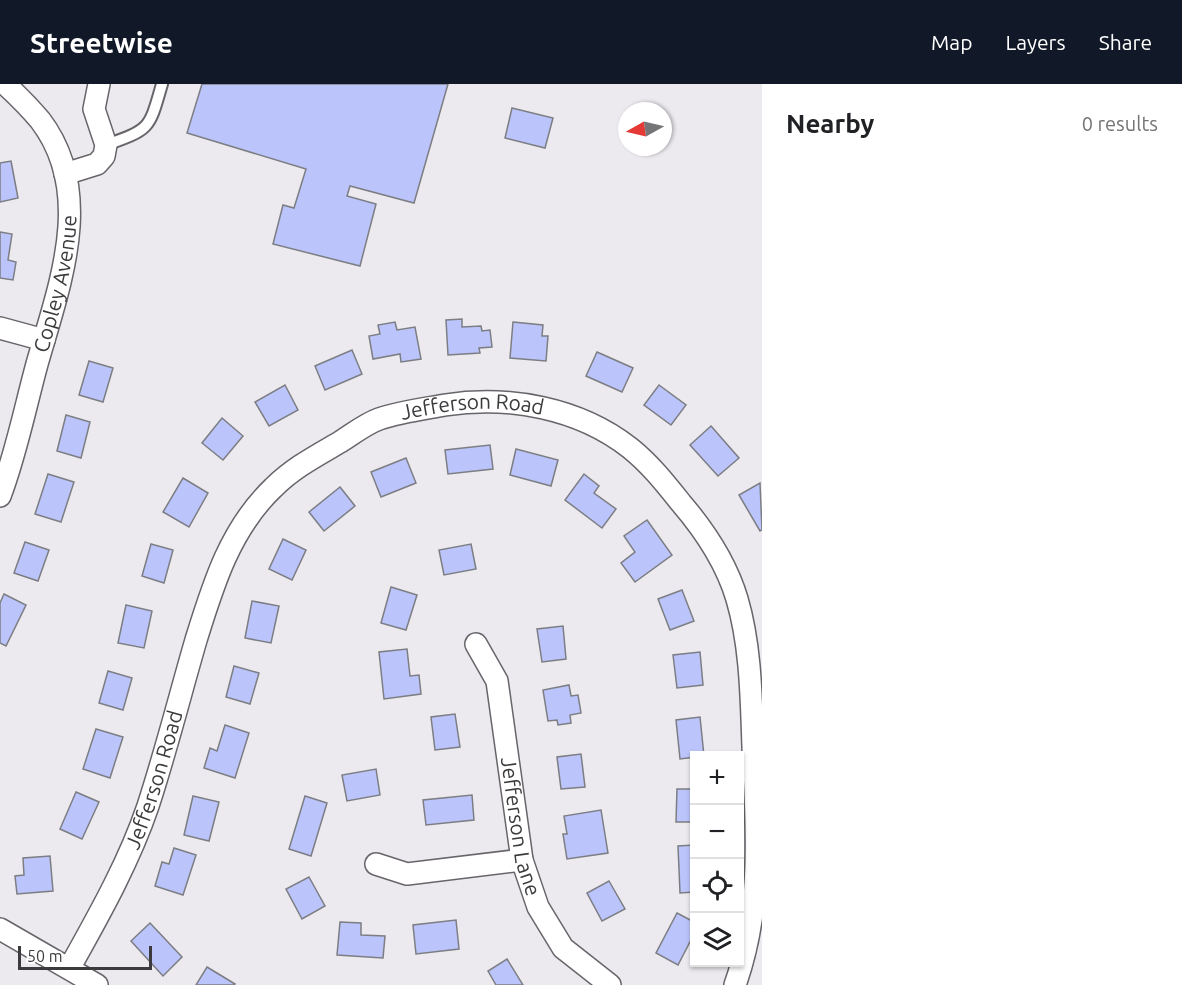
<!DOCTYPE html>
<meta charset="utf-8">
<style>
:root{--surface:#fff;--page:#f6f6f6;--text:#202124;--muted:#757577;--line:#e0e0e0;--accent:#111827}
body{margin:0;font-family:Ubuntu,sans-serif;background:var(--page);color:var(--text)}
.controls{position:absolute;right:18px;bottom:18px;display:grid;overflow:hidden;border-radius:0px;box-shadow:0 2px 4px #0004}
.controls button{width:54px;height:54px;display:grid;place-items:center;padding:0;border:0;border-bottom:2px solid var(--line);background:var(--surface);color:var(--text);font:30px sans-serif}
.compass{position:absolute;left:618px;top:18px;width:54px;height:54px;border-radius:50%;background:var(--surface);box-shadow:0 2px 4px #0004;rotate:262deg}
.scale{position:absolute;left:18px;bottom:15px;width:134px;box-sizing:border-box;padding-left:6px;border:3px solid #3c3a3d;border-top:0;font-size:16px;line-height:21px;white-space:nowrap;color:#3c3a3d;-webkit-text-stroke:4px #fff;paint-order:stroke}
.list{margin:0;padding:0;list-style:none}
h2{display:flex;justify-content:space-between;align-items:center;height:78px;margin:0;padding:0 24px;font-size:26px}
h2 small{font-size:20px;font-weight:400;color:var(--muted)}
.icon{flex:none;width:33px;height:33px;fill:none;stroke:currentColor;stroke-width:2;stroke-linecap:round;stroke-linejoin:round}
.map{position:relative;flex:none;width:762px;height:901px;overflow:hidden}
header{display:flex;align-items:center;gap:36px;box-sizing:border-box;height:84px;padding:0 30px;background:var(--accent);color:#fff}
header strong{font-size:28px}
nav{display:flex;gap:33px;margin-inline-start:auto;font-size:21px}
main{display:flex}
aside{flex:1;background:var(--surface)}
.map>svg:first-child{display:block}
.building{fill:#bbc5fb;stroke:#7c7e83;stroke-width:1.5}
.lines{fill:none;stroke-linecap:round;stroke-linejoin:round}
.lane-casing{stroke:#68656a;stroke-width:14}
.street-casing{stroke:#68656a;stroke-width:24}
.lane{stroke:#fff;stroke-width:10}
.street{stroke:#fff;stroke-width:21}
.labels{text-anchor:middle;stroke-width:4.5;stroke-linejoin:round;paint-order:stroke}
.street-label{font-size:21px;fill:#3c3a3d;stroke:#fff}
</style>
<header>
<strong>Streetwise</strong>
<nav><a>Map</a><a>Layers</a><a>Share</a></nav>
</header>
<main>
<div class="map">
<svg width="762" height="901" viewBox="0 0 762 901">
<rect width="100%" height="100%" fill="#ece9ef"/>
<g class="building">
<path d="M202,0h246l-34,119 -64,-17 -3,10 29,8 -16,62 -87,-22 10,-39 11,3 12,-39 -119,-36z"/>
<path d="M512,24l41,10 -8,30 -40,-10z"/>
<path d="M11,77l7,37 -18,4v-39z"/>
<path d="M0,148l12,2 -4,26 8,2 -3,18 -13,-2z"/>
<path d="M462,235v8l19,-1 1,5 8,-1 2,17 -13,1 1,5 -32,2 -2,-35z"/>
<path d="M395,238l2,8 18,-3 6,32 -20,3 -1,-8 -27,5 -4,-23 11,-2 -2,-9z"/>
<path d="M513,238l30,3 -1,11h6l-2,25 -36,-3z"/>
<path d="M352,266l10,24 -37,16 -10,-24z"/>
<path d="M597,268l36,16 -11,24 -36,-16z"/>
<path d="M89,277l24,7 -10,34 -24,-7z"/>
<path d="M285,301l13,25 -29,16 -14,-24z"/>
<path d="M659,301l27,20 -15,20 -27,-20z"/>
<path d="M66,331l24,7 -9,36 -24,-7z"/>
<path d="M222,334l21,18 -20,24 -21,-17z"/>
<path d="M711,342l28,32 -21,18 -28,-31z"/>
<path d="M490,361l3,24 -45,5 -3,-24z"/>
<path d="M516,365l42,11 -7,26 -41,-11z"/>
<path d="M406,374l10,25 -35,14 -10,-25z"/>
<path d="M48,390l26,8 -13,40 -26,-8z"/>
<path d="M584,390l15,12 -5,7 22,16 -14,19 -37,-28z"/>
<path d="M183,394l25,15 -19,34 -26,-15z"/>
<path d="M760,399l2,47 -2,1 -21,-36z"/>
<path d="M340,403l15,19 -31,25 -15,-19z"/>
<path d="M647,436l25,35 -37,27 -14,-19 14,-11 -11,-16z"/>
<path d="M283,455l23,11 -14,30 -23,-11z"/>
<path d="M25,458l24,8 -11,31 -24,-8z"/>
<path d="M151,460l22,6 -9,33 -22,-7z"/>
<path d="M471,460l5,25 -32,6 -5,-25z"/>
<path d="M391,503l26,8 -11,35 -25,-7z"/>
<path d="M682,506l12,31 -24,9 -12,-31z"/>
<path d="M4,510l22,11 -20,41 -6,-3v-40z"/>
<path d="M252,517l27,5 -8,37 -26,-5z"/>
<path d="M126,521l26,6 -8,37 -26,-5z"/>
<path d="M563,542l3,33 -24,3 -5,-33z"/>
<path d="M407,565l3,27 9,-1 2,19 -37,5 -5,-47z"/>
<path d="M700,568l3,33 -26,3 -4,-33z"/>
<path d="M234,582l25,7 -9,31 -24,-7z"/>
<path d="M108,587l24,7 -9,32 -24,-7z"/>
<path d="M569,601l2,11 7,-1 3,18 -11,2 1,8 -13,2 -1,-5 -9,1 -5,-31z"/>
<path d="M455,630l5,33 -25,3 -4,-33z"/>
<path d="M700,633l4,39 -24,3 -4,-39z"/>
<path d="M225,641l24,8 -14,45 -31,-10 6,-20 7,3z"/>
<path d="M96,645l27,8 -13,41 -27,-9z"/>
<path d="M581,670l4,33 -24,2 -4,-32z"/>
<path d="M376,685l4,26 -33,6 -5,-26z"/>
<path d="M677,705h17v33h-18z"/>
<path d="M76,708l23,10 -17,37 -22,-10z"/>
<path d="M472,711l2,25 -48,5 -3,-25z"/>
<path d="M193,712l26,6 -10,39 -25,-6z"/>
<path d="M305,712l22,7 -16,53 -22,-7z"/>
<path d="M601,726l7,43 -41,6 -4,-25h4l-3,-18z"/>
<path d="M694,761v47l-14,1 -2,-47z"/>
<path d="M174,764l22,7 -13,40 -28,-9 7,-24 7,2z"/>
<path d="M50,772l3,35 -36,3 -2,-18 9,-1 -1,-17z"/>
<path d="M309,793l16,29 -23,13 -16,-30z"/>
<path d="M609,797l16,28 -23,12 -15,-28z"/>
<path d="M677,829l17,9v12l-16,31 -22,-12z"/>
<path d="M456,836l3,29 -43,5 -3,-29z"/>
<path d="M340,838l21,1v12l24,1 -2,22 -46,-3z"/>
<path d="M150,839l32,34 -19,19 -32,-35z"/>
<path d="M507,875l16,26h-27l-8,-14z"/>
<path d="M207,883l28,17 -1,1h-38z"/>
</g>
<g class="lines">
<defs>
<path id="lane" d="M106,61c45,-16 43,-16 56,-61"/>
<g id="street">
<path d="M65,90l32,-10 7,-8 2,-11 -12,-36 5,-25"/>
<path d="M0,244l44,12"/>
<path id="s1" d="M0,412c16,-42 25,-88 37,-132 22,-78 59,-171 3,-244 -11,-13 -23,-25 -35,-36"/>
<path id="s2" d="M476,560l21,37 25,179 16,47 25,41 47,37"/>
<path d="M376,780l31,10 115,-14"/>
<path d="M0,845l97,56"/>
<path id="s3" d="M70,883c29,-52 59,-105 78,-161 18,-55 32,-111 48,-166 17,-55 34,-111 77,-152 20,-20 43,-32 67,-46 13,-8 25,-18 39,-23 21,-7 44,-10 66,-14 64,-10 134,3 185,43 20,16 35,35 51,55 24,28 45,59 56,96 16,54 14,115 17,171 4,74 6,145 -19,215"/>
</g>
</defs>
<use href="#lane" class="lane-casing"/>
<use href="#street" class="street-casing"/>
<use href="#lane" class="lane"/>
<use href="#street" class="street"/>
</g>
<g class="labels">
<g class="street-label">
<text dy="7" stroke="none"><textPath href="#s1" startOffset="220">Copley Avenue</textPath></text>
<text dy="7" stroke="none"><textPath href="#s3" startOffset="746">Jefferson Road</textPath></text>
<text dy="7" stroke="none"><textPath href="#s3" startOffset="206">Jefferson Road</textPath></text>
<text dy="7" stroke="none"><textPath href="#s2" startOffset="190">Jefferson Lane</textPath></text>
</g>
</g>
</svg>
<div class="controls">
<button>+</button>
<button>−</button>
<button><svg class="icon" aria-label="locate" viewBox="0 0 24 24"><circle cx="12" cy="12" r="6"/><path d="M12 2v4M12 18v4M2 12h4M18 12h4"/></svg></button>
<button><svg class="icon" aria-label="layers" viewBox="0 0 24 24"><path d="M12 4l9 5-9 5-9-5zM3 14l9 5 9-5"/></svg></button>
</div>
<svg class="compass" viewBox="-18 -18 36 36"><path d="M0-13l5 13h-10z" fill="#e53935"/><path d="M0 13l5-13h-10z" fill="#757577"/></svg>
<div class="scale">50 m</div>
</div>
<aside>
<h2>Nearby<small>0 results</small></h2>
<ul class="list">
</ul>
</aside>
</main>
